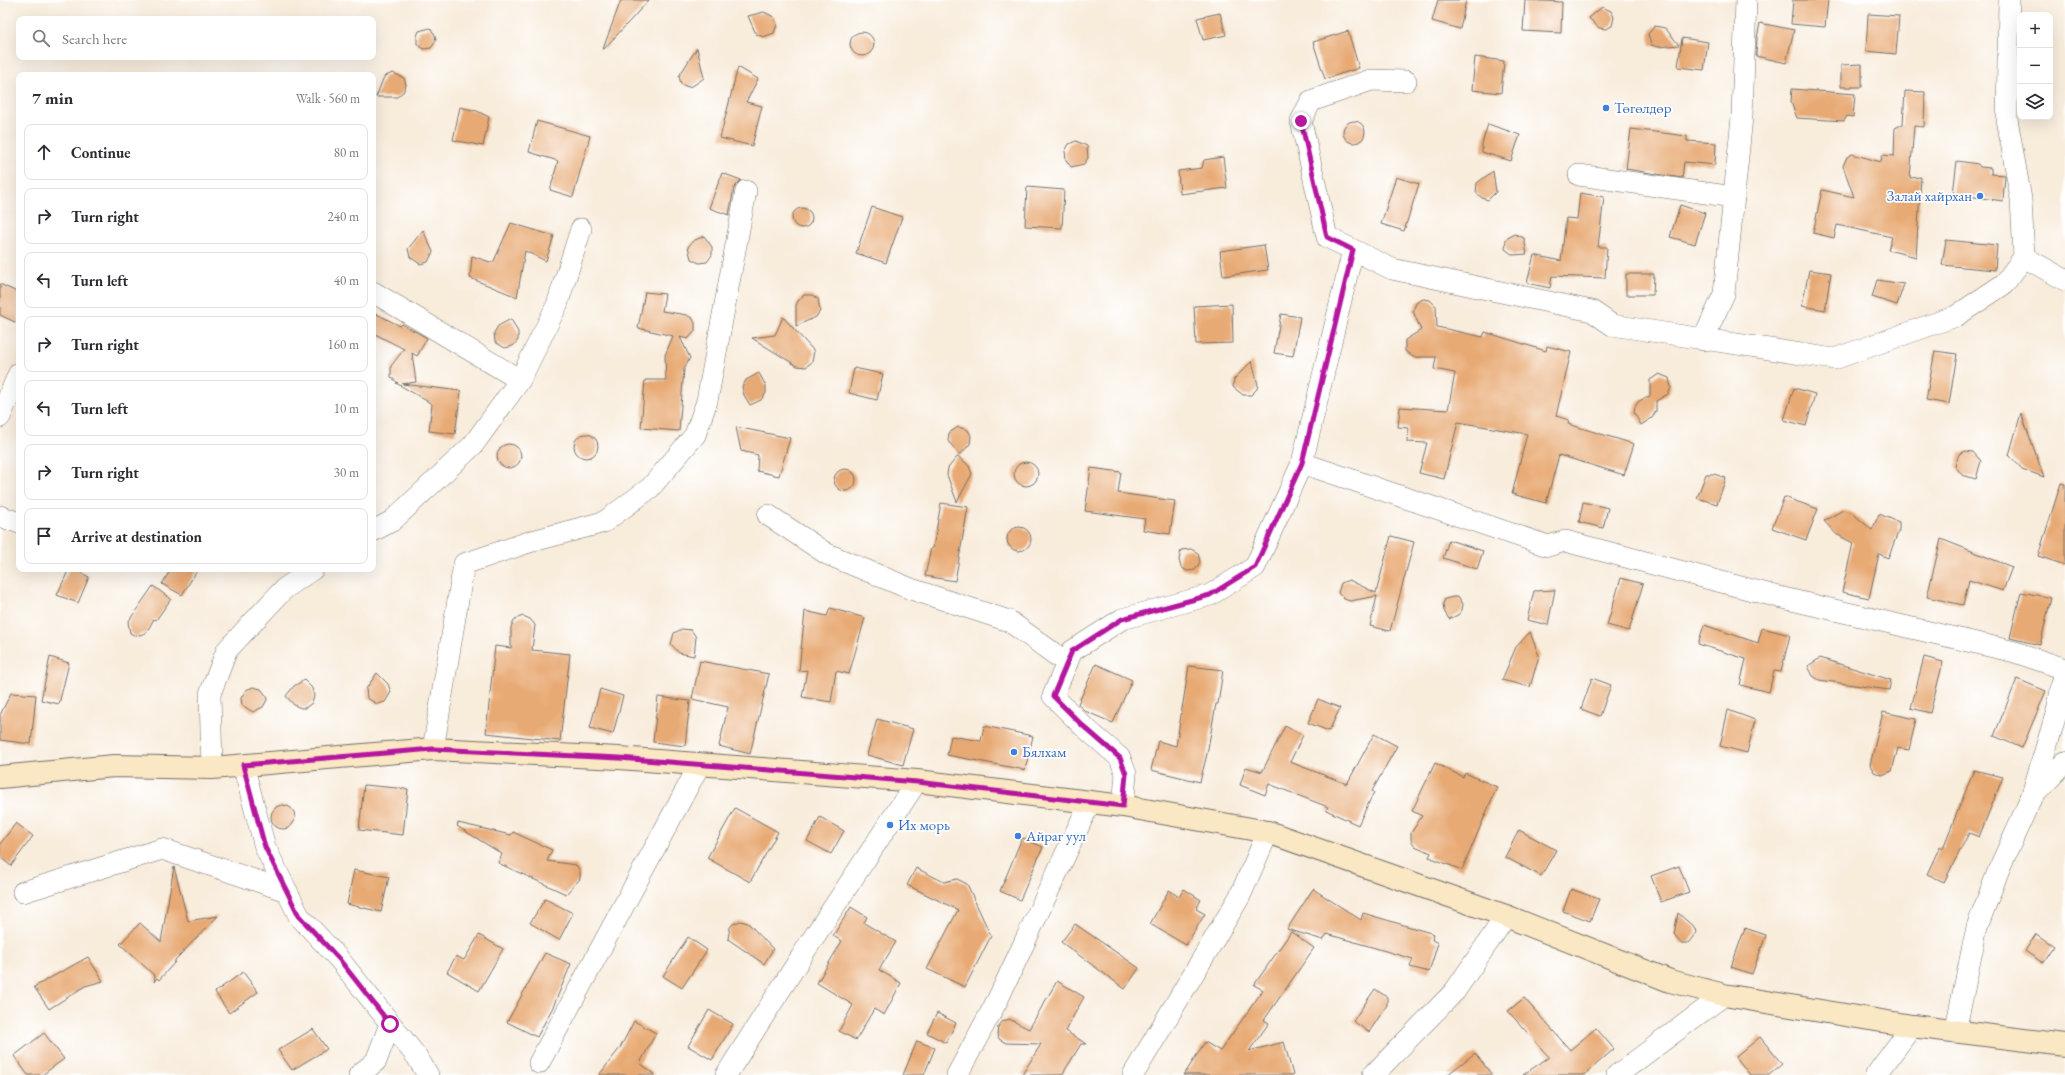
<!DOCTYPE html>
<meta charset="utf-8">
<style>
:root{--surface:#fff;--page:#f2f2f3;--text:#2b2b33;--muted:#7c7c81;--line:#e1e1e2}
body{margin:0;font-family:"EB Garamond",serif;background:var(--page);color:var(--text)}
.controls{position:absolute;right:12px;top:12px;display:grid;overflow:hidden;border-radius:8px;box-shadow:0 4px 16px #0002}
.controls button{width:36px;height:36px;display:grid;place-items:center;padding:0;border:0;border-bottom:1px solid var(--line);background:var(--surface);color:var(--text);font:20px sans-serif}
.stop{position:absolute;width:12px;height:12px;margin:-9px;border:3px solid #b5179e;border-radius:50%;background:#fff}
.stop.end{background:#b5179e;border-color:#fff;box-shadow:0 1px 4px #0008}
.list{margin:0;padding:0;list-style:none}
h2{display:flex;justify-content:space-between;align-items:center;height:52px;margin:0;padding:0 16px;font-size:17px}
h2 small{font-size:13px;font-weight:400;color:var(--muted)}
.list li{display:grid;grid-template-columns:26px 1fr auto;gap:12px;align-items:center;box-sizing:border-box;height:56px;margin:0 8px 8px;padding:0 8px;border:1px solid var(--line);border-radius:8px}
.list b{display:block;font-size:15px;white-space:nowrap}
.list em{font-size:13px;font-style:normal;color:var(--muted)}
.icon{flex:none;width:22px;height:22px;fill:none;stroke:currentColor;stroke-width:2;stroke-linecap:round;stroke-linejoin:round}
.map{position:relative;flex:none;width:2065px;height:1075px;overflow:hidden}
.search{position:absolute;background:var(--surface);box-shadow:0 4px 16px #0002;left:16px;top:16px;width:360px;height:44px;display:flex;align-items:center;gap:10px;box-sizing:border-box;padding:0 14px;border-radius:8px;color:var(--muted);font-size:15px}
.panel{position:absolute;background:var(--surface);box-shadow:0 4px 16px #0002;left:16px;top:72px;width:360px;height:500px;border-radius:8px}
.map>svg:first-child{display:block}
.building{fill:#e8aa74}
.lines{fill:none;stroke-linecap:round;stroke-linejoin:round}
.street-casing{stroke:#736f69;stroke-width:22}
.secondary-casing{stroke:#736f69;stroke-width:24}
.street{stroke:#fff;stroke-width:21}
.secondary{stroke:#fae7c3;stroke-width:22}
.route{stroke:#b5179e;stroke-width:5}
.shop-dot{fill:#3f7fe0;stroke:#fff;stroke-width:1.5}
.labels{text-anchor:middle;stroke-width:3.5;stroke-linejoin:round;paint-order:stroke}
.shop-label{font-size:15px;fill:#366cbe;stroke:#fff;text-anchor:start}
</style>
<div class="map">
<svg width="2065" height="1075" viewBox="0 0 2065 1075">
<rect width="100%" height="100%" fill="#fff"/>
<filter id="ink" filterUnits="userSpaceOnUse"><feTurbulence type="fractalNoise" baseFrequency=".025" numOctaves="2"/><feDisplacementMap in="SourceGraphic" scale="8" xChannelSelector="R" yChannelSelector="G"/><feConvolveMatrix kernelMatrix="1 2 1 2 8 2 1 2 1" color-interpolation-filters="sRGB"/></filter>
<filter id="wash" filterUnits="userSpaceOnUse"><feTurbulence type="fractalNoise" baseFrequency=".012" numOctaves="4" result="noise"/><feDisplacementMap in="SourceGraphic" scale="16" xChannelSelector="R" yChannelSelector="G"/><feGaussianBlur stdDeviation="0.9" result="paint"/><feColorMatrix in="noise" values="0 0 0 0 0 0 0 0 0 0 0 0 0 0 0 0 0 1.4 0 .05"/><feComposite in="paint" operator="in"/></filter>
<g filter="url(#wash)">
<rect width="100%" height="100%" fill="#f8ecdb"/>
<g id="blocks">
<g class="building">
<path d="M621,0h28l-45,49h-1z"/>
<path d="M1438,0h28l-6,29 -28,-8z"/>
<path d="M1525,0l37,2 -1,31 -38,-2z"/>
<path d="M1793,0h35l-3,27 -34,-3z"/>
<path d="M1602,7l9,4 3,6 -2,9 -6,3 -7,-1 -10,-10z"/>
<path d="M764,12l10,5 3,8 -3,8 -11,4 -7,-3 -8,-18z"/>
<path d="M1220,13l6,22 -23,5 -6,-22z"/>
<path d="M1868,14l31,2 -3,38 -30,-3z"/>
<path d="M1760,23l34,7 -8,33 -30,-7 1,-18z"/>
<path d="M1655,26l10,2 14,17 -21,2 -7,-2 -3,-11z"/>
<path d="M430,28l5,7 1,6 -5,7 -8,1 -6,-5v-8l2,-5z"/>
<path d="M1348,31l11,37 -34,11 -12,-37z"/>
<circle cx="862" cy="44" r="12"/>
<path d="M1682,38l26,4 -4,28 -26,-3z"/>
<path d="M697,48l7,30 -10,7 -6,2 -7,-3 -2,-8z"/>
<path d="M1475,57l29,4 -3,32 -29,-3z"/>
<path d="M1862,64v23h-21v-22z"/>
<path d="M738,67l20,12 -12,23 16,4 -10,40 -32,-8z"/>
<path d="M393,73l11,5 2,7 -3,7 -6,5h-21l7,-18 2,-3z"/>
<path d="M1792,89l63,5 -2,23 -6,-1 -3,5 -47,-3 -6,-16z"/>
<path d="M1905,91l20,1 -1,35 -10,-1 -4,52 11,-1 -5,80 -28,-7 4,-13 -55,-12 -3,13 -21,-5 9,-43 32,7 -11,-31 4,-9 5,-3 29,8 1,-7 12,1 1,-28 8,-4z"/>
<path d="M460,107l17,4 12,6 -6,29 -30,-6z"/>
<circle cx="1354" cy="132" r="11"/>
<path d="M537,121l53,15 -17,61 -23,-7 8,-29 -29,-9z"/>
<path d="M1488,124l32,11 -9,26 -29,-9v-8z"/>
<path d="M1631,129l56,7v5l29,2 -1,22 -31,-3 -2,16 -56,-9z"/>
<path d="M1076,141l11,5 1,12 -4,6 -13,3 -5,-7 -1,-9 4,-7z"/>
<path d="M1223,157l4,31 -47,6 -2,-23 24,-3 2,-8z"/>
<path d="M1957,161l21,3 2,3 11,1v6l14,1 -2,26 -50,-7z"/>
<path d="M1493,171l3,21 -8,8 -6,-2 -6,-5 1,-10z"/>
<path d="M722,173l19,7 -7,8 -5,27 -20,-7z"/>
<path d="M1396,177l23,7 -15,47 -23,-7z"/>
<path d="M1027,187l37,3 -2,38 -37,-2z"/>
<path d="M1580,193l24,4 -6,50h9l-2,31 -53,-2 -2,12 -23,-5 7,-28 27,6 5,-43 11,1z"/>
<path d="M1680,205l25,8 -10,31 -25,-7z"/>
<path d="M872,207l30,10 -16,46 -30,-10z"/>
<circle cx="802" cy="218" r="10"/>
<path d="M511,223l43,13 -8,25 -21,-10 -8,46 -47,-19 2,-22 21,7z"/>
<path d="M423,230l10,22 -5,10 -8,2 -10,-7 -2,-8z"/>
<path d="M1515,234l9,4 3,16 -14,1 -8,-6 1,-10z"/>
<path d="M704,236l8,11v8l-5,7 -8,1 -8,-4 -3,-12 5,-6z"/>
<path d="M1946,240l51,5 -2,25 -53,-5z"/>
<path d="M1264,245l4,25 -45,6 -3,-25z"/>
<path d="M1809,270l22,3 -6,37 -23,-4z"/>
<path d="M1626,274h28l-1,21h-27z"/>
<path d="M1877,280l27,4 -7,21 -25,-8z"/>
<path d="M0,284l19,9v31l-19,-9z"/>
<path d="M645,292l20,2 -3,17 25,4 6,4 2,4v8l-7,8 -8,-2 10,21 -6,11 -5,62 -38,-3 4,-48h21l-1,-25 8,-19 -35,-8z"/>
<path d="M804,295h8l6,4 2,12 -4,6 -20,9v-21l2,-4z"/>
<path d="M1423,299l7,1 6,6 1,21 46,10 2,-5 61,19 1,-5 24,6 -15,64 13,4 -1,4 66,20 -10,31 -65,-20 -13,48 -34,-9 15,-60 -69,-12 -14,57 -25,-6 8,-30 -20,-1 1,-14 -10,-1 2,-20 48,3 7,-37 -21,-4 2,-12h-23l-8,-6v-11l16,-10 -8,-19 3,-8z"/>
<path d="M1232,304l1,39 -37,1 -2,-38z"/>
<path d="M373,312l27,14 2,-2 25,14 -10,18 -5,-3 4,29 -14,2 59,7 -6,43 -26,-3 3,-27 -36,-21h2l-7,-6v-11l13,-17 -31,-16z"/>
<path d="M1281,314l19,3 -7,39 -19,-3z"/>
<path d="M783,317l31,34 -2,11 -6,5 -9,-1 -45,-28 23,-3z"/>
<path d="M511,319l7,13v8l-5,6 -8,2 -10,-6 -1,-9 4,-7z"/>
<path d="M1935,351l22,3 -8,50 -23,-4z"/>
<path d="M1252,361l6,24 -1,4 -6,6h-8l-10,-8 1,-8z"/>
<path d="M854,368l29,6 -6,26 -28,-7z"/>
<path d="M759,373l7,13v7l-5,7 -11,5 -6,-10 -2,-8 4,-7z"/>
<path d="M1659,374l10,4 2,10 -3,6 -12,7v10l-4,7 -11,7 -7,-12 1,-6 4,-6 11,-5v-16z"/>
<path d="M1794,388l21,6 -9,32 -22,-6z"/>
<path d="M2021,413l23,64 -22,-8 -13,-14z"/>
<path d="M736,427l54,11 -11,38 -22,-5 1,-16 -17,-4z"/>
<path d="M958,427l10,3 3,6 -1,8 -10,11 -12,-14 1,-8z"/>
<circle cx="586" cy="446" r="12"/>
<circle cx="509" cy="456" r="12"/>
<path d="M1966,451l7,1 8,9 -5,18 -14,-4 -7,-9 4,-12z"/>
<path d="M958,456l11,10 3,8 -15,28 -10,-27 1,-7z"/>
<circle cx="1026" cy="474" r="12"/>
<path d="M1091,468l30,4 -3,21 57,8 -5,33 -27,-4 2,-11 -60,-8z"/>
<circle cx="845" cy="480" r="11"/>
<path d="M1706,474h8l12,4 -9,26 -20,-6z"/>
<path d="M2061,483l4,1v81l-27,-9z"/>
<path d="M1784,497l34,12 -12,31 -34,-12z"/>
<path d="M1583,502l25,6 -5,20 -24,-6z"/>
<path d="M941,503l27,4 -13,74 -30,-5 6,-28h2z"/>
<path d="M1843,510l8,2 21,18 7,-16 20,8v8l-11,28 -9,-4 -10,44 -27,-6 11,-49 -17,-9 -12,-13z"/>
<circle cx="1019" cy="539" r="12"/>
<path d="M1391,536l23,6 -24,89 -20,-5 7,-30 -27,5 -6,-2 -6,-6 3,-10 8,-3 27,13z"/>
<path d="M1941,539l71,28 -9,24 -34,-11 -6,25 -36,-8z"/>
<path d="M1449,540l34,11 -6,18 -34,-11z"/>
<path d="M1191,549l7,4 2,9 -5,8 -8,1 -6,-4 -2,-7 2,-10z"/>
<path d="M69,569h5l15,8 -11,26 -21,-8z"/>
<path d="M171,569h27l-16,26 -20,-11z"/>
<path d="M1621,578l22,6 -14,47 -22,-6z"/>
<path d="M153,586l18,13 -15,21 -2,-1 -8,14 -10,3 -6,-3 -2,-11z"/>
<path d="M1555,590l-7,35 -21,-5 7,-29z"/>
<path d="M2021,592l30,6 -11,47 -30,-7z"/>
<path d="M1458,596l5,8 -1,6 -4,5 -9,4 -5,-8 -1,-7 2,-5z"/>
<path d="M830,608l35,10 -16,56 -13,-3 -5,31 -29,-5 5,-27 -8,1 6,-60 22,5z"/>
<path d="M523,616l7,3 5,6 -3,25 38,4 -10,87 -74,-8 9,-87 16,2v-21l4,-8z"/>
<path d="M1704,625l54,18 4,-15 28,7 -9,37 -7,-1 -5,21 -29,-7 6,-26 -48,-15z"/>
<path d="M682,629l9,1 5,7 -2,19 -15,-3 -8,-9 3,-11z"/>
<path d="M1530,632l9,24 -9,31 -28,-7 14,-33z"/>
<path d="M50,657l19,6 -10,41 -18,-4z"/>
<path d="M1924,657l19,5 -13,51 -19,-5z"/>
<path d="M1820,658l71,22 -2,10 -70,-10 -6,-4 -5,-10z"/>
<path d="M700,661l69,13 -19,80 -31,-8 9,-39 -36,-8z"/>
<path d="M1096,664l36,16 -19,43 -28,-12 -7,-7z"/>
<path d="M1189,666l34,4 -5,34h-2l-9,50 -7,28 -49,-12 7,-29 18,5z"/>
<path d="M377,673l11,11 3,8 -6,10 -8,2 -10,-6 -1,-9z"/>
<path d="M1592,678l19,7 -11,31 -19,-7z"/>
<path d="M2017,679l29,12 -24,57 -28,-12z"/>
<path d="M304,680l8,8 2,8 -2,7 -7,5h-4l-7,-3 -8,-9 8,-10z"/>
<path d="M253,687l8,2 7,9 -5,9 -10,5 -11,-7 -1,-7 5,-8z"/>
<path d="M600,689l23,7 -10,38 -23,-6z"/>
<path d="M11,693l25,2 -5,49 -31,-4v-25z"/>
<path d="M658,697l32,4 -5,45 -32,-4z"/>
<path d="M1318,699l22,9 -11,23 -21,-8z"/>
<path d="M1728,710l27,10 -8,33 -27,-7z"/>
<path d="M1883,712l33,7 -7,31 -11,-2 -6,23 -10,4 -8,-3 -4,-7z"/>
<path d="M877,719l36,10 -10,36 -36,-10z"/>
<path d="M984,726l49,10 -8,34 -78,-15 4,-19 30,5z"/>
<path d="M1285,726l18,9 -13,27 57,22 27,-50 23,12 -25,45 2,1 -16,33 -32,-15 2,-3 -59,-23 -4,11 -25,-10 6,-18 16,5z"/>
<path d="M1435,763l28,14 2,-4 32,14 -35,83 -33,-13 2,-4 -16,-7 -4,-6v-7l11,-17 -10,-5z"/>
<path d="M1974,770l29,7 -24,60 -10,-4 -25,49 -17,-8 13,-28 3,2z"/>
<path d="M364,785l44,4 -5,46 -44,-5z"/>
<circle cx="283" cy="817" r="12"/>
<path d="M735,808l43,24 -28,50 -43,-24z"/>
<path d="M820,817l24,14 -13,23 -24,-13z"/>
<path d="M16,823l17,13 -22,30 -11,-9v-13z"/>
<path d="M458,823l53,12 2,-3 39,18 -5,11 29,4 4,6v8l-14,15 -68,-31 4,-9 -45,-28z"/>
<path d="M1519,830l37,20 -15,26 -36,-19z"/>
<path d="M1022,838l21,9 -23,53 -20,-9z"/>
<path d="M1679,866l10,26 -28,10 -10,-26z"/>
<path d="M174,867l14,54 30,-5 -43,44v2l-16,18 -2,-2 -3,4 1,-6 -35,-32 20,-21 21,19z"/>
<path d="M916,868l28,14 13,-3 10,5 24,52 -26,51 -38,-18 31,-59 -51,-25z"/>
<path d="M354,870l35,7 -8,35 -34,-8z"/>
<path d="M1184,889l17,11 -5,9 9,5 -19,31 -36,-21 19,-34 10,7z"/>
<path d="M1313,889l48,31 2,-7 71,21 -2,6 6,3 -9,29 -19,-5 3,-8 -86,-25 -4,6 -36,-11z"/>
<path d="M1571,889l28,10 -9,22 -27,-10z"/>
<path d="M545,899l28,14 -14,27 -29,-17z"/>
<path d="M851,907l16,10 -3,6 32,19 -17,28 22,13 -17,32 -10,-6 -18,31 -17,-9 14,-26 -36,-22 25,-42 -9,-5z"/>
<path d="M1678,913l17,15 1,5 -8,10h-7l-7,-9z"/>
<path d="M740,921l8,2 25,26 -9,15 -36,-25 2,-12 3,-3z"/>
<path d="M1075,924l64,44 -14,21 -64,-47z"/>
<path d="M1745,928l21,7 -14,39 -21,-7z"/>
<path d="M1291,932l23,16 -50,72 5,3 -20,28 35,-9 9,33h-109l21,-33 15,9 43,-61 -9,-5z"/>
<path d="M2036,934l18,12 -11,17 -18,-12z"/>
<path d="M479,935l24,14 -24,42 -32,-19 9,-16 8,4z"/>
<path d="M688,937l19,13 -25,38 -19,-12z"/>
<path d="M545,953l26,11 -18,43 -16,30 -30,-15z"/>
<path d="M88,957l15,24 -18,5 -36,23 -15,-22z"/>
<path d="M243,972l15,20 -29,21 -14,-21z"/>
<path d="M1057,981l27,16 -19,34 22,13h-6l-19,31h-40l19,-31 -35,-1 -7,-4 -2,-4 1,-8 4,-5 7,-3 20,10z"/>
<path d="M1375,989l12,8v8l-18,27 -16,-11z"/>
<path d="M1524,998l46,52 26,-22 18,21 -30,26h-61l26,-18 -41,-46z"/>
<path d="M709,1010l24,14 -21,36 -24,-14z"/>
<path d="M937,1013l19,10 -10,20 -19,-10z"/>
<path d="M634,1021l22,12 -16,30 15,12h-56l21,-27z"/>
<path d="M313,1029l14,20 -35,21 -14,-20z"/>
<path d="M44,1033l20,26 -22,16h-14l-14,-19z"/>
<path d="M1760,1037l22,27 -13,11h-19l-14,-18z"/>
<path d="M917,1041l18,7 -11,27h-21z"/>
<path d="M1475,1053l17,22h-45z"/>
</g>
</g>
</g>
<g filter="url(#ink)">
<use href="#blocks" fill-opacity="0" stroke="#736f69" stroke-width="1"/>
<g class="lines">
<defs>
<g id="street">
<path d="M2009,0l-2,119 14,80 3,58 41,23"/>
<path d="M1406,81l-35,-1 -60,21 -10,20 26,116 65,32 200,42 20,14 222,34 122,-43 48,-32 20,-27"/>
<path d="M1579,175l155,22"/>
<path d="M373,292l147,88"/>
<path d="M1703,340l21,-46 18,-177 4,-117"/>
<path d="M0,417l19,-44"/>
<path d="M1302,463l246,83 17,-5 218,57 232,54 50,17 -8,42 -26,87"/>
<path d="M768,515l59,39 84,35 98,32 58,42"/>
<path d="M0,516l19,7"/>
<path d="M373,531l19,-10 81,-76 47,-65 37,-75 24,-76"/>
<path d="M433,749l31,-185 65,-22 75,-20 46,-34 45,-53 12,-34 39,-210"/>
<path d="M243,765l22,82 34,69 40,43 78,98 11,18"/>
<path d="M212,768l-2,-74 17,-44 57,-61 29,-20"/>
<path d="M1123,806l3,-32 -6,-16 -38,-33 -29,-29 19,-45 50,-32 88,-24 45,-28 47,-104 51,-213"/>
<path d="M23,892l139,-43 125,42"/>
<path d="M1955,1032l22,-105 22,-58 32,-71 34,-36"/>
<path d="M539,1063l161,-299"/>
<path d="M359,1075l17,-14 14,-37"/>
<path d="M726,1075l84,-132 107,-162"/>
<path d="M957,1075l41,-76 92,-197"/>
<path d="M1133,1075l107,-179 28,-64"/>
<path d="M1373,1075l82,-84 51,-75"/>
<path d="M1617,1075l107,-80"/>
<path d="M1876,1075l36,-49"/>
</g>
<path id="secondary" d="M0,777l114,-11 98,2 221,-19 186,9 298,23 206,25 145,26 238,84 164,65 54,14 188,31 153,19"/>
</defs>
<use href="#street" class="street-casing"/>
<use href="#secondary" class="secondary-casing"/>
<use href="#street" class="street"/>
<use href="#secondary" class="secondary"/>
</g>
</g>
<g class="lines" filter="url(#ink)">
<path class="route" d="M390,1024l-51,-65 -40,-43 -34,-69 -22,-82 190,-16 186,9 298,24 206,24 3,-32 -6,-16 -38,-33 -29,-29 19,-45 50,-32 88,-24 45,-28 47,-104 51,-213 -26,-13 -26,-116"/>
</g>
<g class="shop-dot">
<circle cx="1606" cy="108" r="4"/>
<circle cx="1980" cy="196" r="4"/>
<circle cx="1014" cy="752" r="4"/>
<circle cx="890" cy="825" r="4"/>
<circle cx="1018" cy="836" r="4"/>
</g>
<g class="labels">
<g class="shop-label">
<text x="1614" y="113">Төгөлдөр</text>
<text x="1972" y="201" text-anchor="end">Залай хайрхан</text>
<text x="1022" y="757">Бялхам</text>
<text x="898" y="830">Их морь</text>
<text x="1026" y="841">Айраг уул</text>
</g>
</g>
</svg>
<div class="controls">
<button>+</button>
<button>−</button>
<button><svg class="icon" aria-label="layers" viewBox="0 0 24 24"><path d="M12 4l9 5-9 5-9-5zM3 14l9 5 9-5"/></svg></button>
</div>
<div class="stop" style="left:390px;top:1024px"></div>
<div class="stop end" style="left:1301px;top:121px"></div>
<div class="search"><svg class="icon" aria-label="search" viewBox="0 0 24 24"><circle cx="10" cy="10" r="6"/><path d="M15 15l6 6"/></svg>Search here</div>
<section class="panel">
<h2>7 min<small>Walk · 560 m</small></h2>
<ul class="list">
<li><svg class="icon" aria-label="ahead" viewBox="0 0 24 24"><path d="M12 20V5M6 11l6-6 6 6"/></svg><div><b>Continue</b></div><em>80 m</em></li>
<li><svg class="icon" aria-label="right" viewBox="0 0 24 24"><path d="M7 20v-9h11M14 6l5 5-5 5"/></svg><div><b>Turn right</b></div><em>240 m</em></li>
<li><svg class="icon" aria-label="left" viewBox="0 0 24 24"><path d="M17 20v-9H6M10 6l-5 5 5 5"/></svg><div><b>Turn left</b></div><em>40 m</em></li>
<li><svg class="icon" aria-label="right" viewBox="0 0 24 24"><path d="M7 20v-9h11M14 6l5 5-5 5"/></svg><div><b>Turn right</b></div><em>160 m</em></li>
<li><svg class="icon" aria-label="left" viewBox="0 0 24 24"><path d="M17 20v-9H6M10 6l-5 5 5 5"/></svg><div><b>Turn left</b></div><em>10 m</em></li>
<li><svg class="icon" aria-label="right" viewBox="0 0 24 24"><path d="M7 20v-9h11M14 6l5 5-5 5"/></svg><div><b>Turn right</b></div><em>30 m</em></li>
<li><svg class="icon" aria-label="arrive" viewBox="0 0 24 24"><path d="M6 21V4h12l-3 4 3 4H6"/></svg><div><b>Arrive at destination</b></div></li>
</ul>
</section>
</div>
